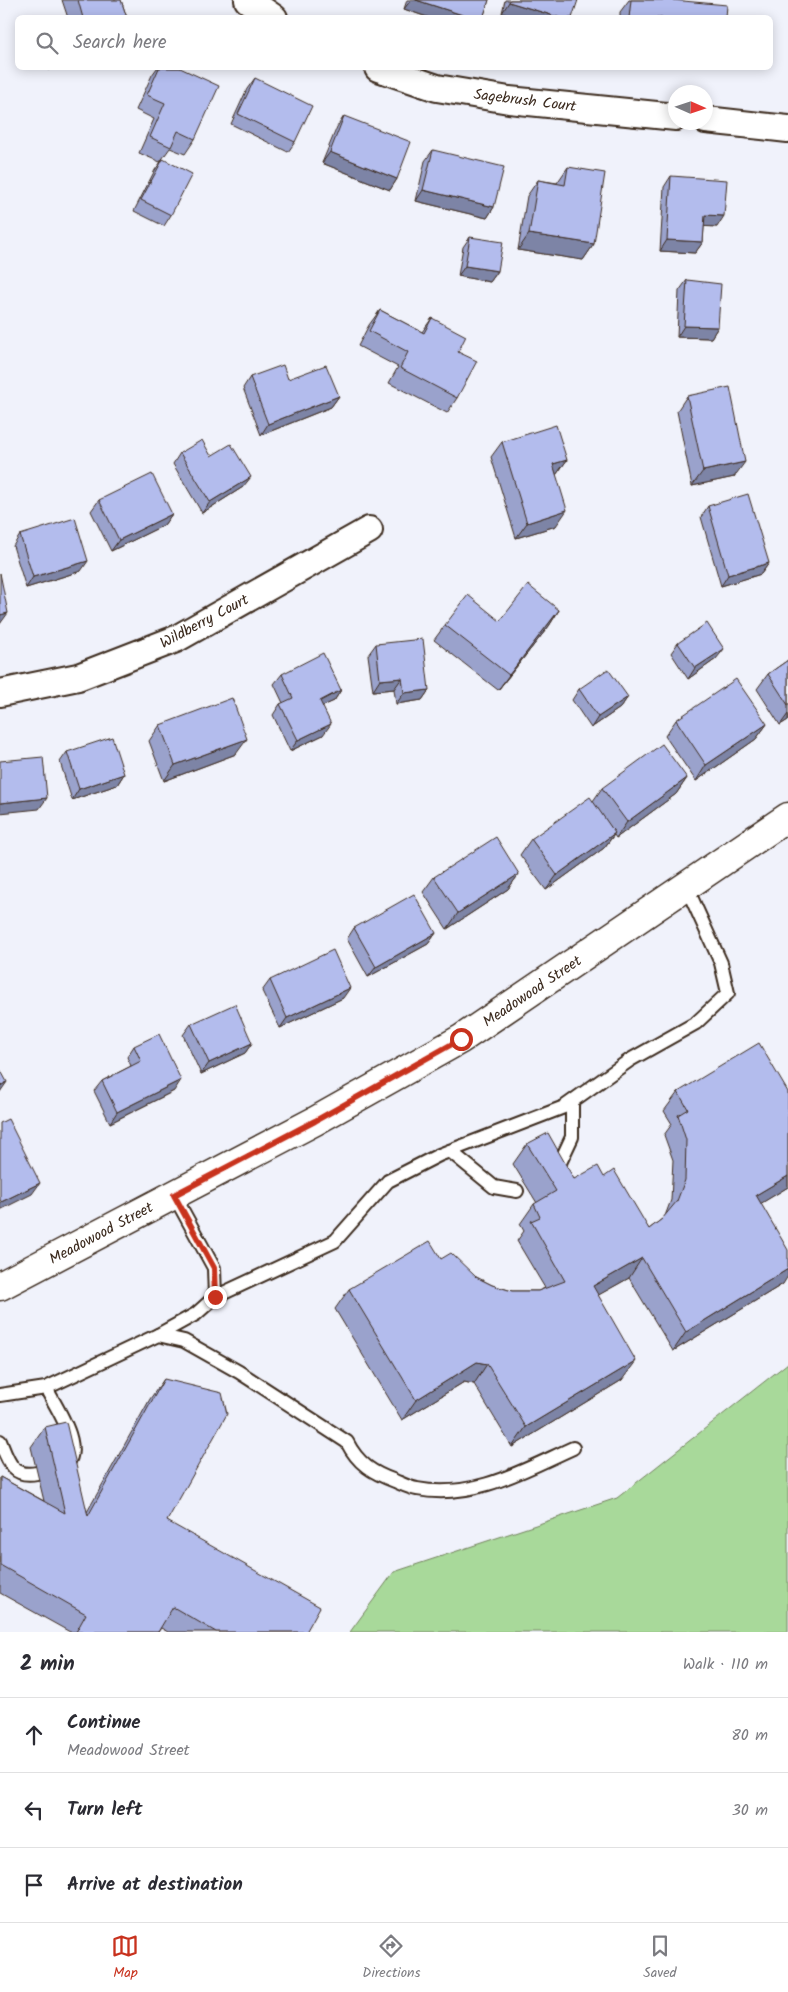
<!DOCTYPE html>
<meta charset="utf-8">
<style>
:root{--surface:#fff;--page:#f7f7f7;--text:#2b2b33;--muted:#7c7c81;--line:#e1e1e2;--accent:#c8321e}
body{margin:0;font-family:Kalam,sans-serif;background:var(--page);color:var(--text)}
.compass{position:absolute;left:668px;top:85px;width:45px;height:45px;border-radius:50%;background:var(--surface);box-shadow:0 2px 12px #0003;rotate:93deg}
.stop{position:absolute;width:15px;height:15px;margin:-11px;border:4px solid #c8321e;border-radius:50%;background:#fff}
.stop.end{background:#c8321e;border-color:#fff;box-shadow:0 1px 5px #0008}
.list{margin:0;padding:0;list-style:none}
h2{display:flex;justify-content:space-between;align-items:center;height:65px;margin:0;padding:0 20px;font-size:21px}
h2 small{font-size:16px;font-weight:400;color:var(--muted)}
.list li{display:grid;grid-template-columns:32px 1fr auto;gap:15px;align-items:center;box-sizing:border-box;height:75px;padding:0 20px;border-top:1px solid var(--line)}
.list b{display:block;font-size:19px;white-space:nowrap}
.list p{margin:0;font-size:16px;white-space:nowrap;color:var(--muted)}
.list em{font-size:16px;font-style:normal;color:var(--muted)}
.icon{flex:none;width:28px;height:28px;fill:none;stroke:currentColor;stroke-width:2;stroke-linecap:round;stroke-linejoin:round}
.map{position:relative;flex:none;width:788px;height:1632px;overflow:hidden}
.search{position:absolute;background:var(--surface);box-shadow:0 2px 12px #0003;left:15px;right:15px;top:15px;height:55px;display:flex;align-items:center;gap:12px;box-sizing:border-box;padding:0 18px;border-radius:8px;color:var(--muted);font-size:19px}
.sheet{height:290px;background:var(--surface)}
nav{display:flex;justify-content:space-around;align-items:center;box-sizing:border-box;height:70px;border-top:1px solid var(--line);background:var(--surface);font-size:14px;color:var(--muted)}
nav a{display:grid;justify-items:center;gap:2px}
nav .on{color:var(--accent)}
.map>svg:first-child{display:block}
.green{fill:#a8d99a;stroke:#72825c}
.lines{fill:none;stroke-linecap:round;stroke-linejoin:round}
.service-casing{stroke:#3b2a1e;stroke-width:16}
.minor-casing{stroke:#3b2a1e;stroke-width:30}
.tertiary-casing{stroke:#3b2a1e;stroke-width:31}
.service{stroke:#fff;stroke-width:12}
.minor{stroke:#fff;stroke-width:26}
.tertiary{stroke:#fff;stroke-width:28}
.wall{fill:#9aa2cc;stroke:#3b2a1e}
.shaded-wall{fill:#7d84a6;stroke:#3b2a1e}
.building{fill:#b3bced;stroke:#3b2a1e}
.route{stroke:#c8321e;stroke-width:6}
.labels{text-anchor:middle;stroke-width:4.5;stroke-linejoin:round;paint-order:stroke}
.street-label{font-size:15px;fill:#3b2a1e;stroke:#fff}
</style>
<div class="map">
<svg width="788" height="1632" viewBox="0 0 788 1632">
<rect width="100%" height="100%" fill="#f0f2fb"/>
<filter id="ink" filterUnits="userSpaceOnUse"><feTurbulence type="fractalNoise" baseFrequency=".02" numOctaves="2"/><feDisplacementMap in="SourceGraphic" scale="10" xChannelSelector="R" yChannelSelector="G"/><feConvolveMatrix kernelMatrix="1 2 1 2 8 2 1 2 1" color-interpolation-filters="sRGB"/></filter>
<g filter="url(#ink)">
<path class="green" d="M788,1363v269h-438l44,-60 223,-74z"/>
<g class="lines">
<defs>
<g id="service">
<path d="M450,1151l44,36 23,4"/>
<path d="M557,1169l15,-32v-35"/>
<path d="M215,1297l120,-56 53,-60 51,-26 125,-48 66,-47 66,-37 32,-30 -7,-30 -35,-77"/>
<path d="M158,1335l38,-21 19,-17 -1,-29 -40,-73"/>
<path d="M46,1388c10,19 39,60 19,78"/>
<path d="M0,1395l46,-7 112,-53 26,6 55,31 108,70c11,22 26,31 48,39 7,3 15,7 22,8 56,11 107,-19 156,-41"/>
<path d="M0,1441c8,20 12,37 37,32"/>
</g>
<g id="minor">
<path d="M248,0l26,18"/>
<path d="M378,68l59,20 72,12 167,17"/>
<path d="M706,120l82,9"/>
<path d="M0,693l78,-16 98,-38 193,-109"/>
</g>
<path id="tertiary" d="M0,1286l315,-165 146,-82 327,-222"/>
</defs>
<use href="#service" class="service-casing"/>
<use href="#minor" class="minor-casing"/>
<use href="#tertiary" class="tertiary-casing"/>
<use href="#service" class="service"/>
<use href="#minor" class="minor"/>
<use href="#tertiary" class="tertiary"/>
</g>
<g class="wall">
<path d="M62,0h59l6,18h-59z"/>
<path d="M407,0h82l-6,18h-53l-26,-9z"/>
<path d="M505,0h73l-76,13z"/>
<path d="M629,0h43l54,18h-106v-6z"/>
<path d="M157,68h23l15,71 -10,15 -15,-6 -10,14 -21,-9 15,-34 -18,-9 16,-35z"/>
<path d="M255,78l40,64 -7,10 -57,-28 16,-35z"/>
<path d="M344,116l53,63 -7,11 -68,-27 15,-36z"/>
<path d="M433,150l61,57 -7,11 -71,-17 9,-40z"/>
<path d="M163,159l8,56 -7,11 -30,-15 21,-41z"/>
<path d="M568,167l26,77 -11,16 -65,-10 9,-54 11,-16 19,3z"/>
<path d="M671,176l46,51 -13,-1 -1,16 -8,11 -35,-2 4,-64z"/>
<path d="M470,237l28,34 -8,11 -32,-6 5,-29z"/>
<path d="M687,280l31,47 -7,11 -34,-1 2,-46z"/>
<path d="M380,310l42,22 10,-14 26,34 -1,46 -10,15 -58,-30 9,-16 -40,-21 11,-21z"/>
<path d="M250,377l89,19 -8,11 -70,28 -18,-47z"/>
<path d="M687,396l47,81 -42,9 -15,-75z"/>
<path d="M502,442l65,18 -11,15v51l-40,12 -25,-81z"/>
<path d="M180,453l31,3 32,31 -41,26 -29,-49z"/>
<path d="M99,500l73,14 -8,11 -53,26 -20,-40z"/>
<path d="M708,506l61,57 -8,11 -40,12 -20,-69z"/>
<path d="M20,535l61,36 -55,17 -13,-42z"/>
<path d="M559,610l-10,16 -51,64 -64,-50 11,-15 55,-4z"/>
<path d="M678,643l38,16 -28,20 -17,-26z"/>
<path d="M376,644l53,46 -7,10 -26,4 -2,-15 -21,2 -5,-36z"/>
<path d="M788,660v60l-8,5 -23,-36 11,-15z"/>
<path d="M282,674l59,16 -7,11 -12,5 1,29 -33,16 -17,-36 7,-11 3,-1 -9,-19z"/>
<path d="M579,689l49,8 -8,11 -29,20 -19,-28z"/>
<path d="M676,720l91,4 -11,15 -60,42 -31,-45z"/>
<path d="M160,725l76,29 -72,27 -15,-40z"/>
<path d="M67,752l57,22 -7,11 -45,15 -12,-38z"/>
<path d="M687,778l-11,16 -60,44 -2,-3 -10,13 -58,42 -26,-35 11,-16 62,-38 9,-13z"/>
<path d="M519,874l-11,15 -61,40 -24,-37 11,-15z"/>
<path d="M354,928l82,5 -8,11 -60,33 -21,-38z"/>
<path d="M270,980l73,18 -63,30 -18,-37z"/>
<path d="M191,1024l61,19 -7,10 -44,21 -18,-39z"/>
<path d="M134,1046l40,45 -64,32 -16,-32 8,-10 29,-15 -4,-9z"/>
<path d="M678,1092h110v95l-27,16 22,81 -110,67 -44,-73 -31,17 24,85 -110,67 -38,-63 -10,-2 -62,38 -67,-111 14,-20 92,-30 51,26 20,6h26l7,-3 -28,-47 7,-10 -4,-7 14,-20 3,-1 -24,-39 14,-20 47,35 30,-2 45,52 13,-10 3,-3 6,-16 2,-40 -9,-25 8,-11 -8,-13z"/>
<path d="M164,1379l3,142 139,111h-138l-7,-4 -3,4h-88l-70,-39v-116l44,24 -13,-54 14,-20 42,85 63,-113z"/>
</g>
<g class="shaded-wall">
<path d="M411,0h5l56,18h-42l-26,-9z"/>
<path d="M509,2l52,16h-43l-16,-5z"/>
<path d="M50,68h6l-8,2z"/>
<path d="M330,152l67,27 -7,11 -68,-27z"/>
<path d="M423,190l71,17 -7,11 -71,-17z"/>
<path d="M705,215l19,1 -7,11 -20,-1z"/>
<path d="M529,234l65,10 -11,16 -65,-10z"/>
<path d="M667,240l36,2 -8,11 -35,-2z"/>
<path d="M465,266l33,5 -8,11 -32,-6z"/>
<path d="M684,326l34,1 -7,11 -34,-1z"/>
<path d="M339,396l-8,11 -70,28 7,-11z"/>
<path d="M567,460l-11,15 -3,-11z"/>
<path d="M745,462l-11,15 -42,9 11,-15z"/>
<path d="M251,477l-8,10 -41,26 8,-11z"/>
<path d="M567,510l-11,16 -40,12 11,-15z"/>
<path d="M172,514l-8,11 -53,26 8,-11z"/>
<path d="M88,561l-7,10 -55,17 7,-11z"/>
<path d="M769,563l-8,11 -40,12 7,-11z"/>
<path d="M559,610l-10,16 -51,64 11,-15z"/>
<path d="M8,613l-8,11v-9z"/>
<path d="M724,649l-8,10 -28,20 7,-11z"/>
<path d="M402,678l-8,11 -21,2 7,-11z"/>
<path d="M341,690l-7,11 -22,10 8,-10z"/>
<path d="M429,690l-7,10 -26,4 8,-11z"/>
<path d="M628,697l-8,11 -29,20 7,-11z"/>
<path d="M788,714v6l-8,5z"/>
<path d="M331,724l-8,11 -33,16 8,-11z"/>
<path d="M767,724l-11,15 -60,42 10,-16z"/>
<path d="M247,739l-11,15 -72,27 11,-16z"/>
<path d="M124,774l-7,11 -45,15 7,-11z"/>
<path d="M687,778l-11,16 -60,44 11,-16z"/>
<path d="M47,798l-8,11 -39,4v-10z"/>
<path d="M615,833l-11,15 -58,42 11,-15z"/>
<path d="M519,874l-11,15 -61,40 11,-16z"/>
<path d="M436,933l-8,11 -60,33 8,-10z"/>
<path d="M350,988l-7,10 -63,30 7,-10z"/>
<path d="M252,1043l-7,10 -44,21 8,-11z"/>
<path d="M181,1080l-7,11 -64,32 7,-11z"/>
<path d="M7,1082l-7,10v-6z"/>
<path d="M788,1176v11l-46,28 14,-20z"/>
<path d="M40,1183l-8,11 -32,16v-6l1,-2z"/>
<path d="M642,1258l-13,20 -50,28 14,-20z"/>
<path d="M788,1269v7l-5,8 -110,67 13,-19z"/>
<path d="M636,1361l-14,19 -110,67 14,-20z"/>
<path d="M477,1362l10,2 -13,20 -10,-2 -62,38 14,-20z"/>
</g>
<g class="building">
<path d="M78,0h43l6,18h-44z"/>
<path d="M416,0h73l-6,18h-11z"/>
<path d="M510,0h68l-6,18h-11l-52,-16z"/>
<path d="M631,0h41l55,5 -1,13h-97z"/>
<path d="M159,68h21l39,18 -24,53 -17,-8 -7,16 -21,-10 15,-34 -18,-8z"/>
<path d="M255,78l57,28 -17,36 -57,-28z"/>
<path d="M344,116l67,26 -14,37 -67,-27z"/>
<path d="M433,150l71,17 -10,40 -71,-17z"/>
<path d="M163,159l29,15 -21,41 -30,-15z"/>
<path d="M568,167l37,6 -11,71 -65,-10 9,-54 27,5z"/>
<path d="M671,176l56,4 -3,36 -19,-1 -2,27 -36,-2z"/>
<path d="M470,237l33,5 -5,29 -33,-5z"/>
<path d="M687,280l34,4 -3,43 -34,-1z"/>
<path d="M380,310l44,23 8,-15 34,18 -8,16 19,9 -20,37 -57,-30 8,-16 -39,-21z"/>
<path d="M283,365l5,14 38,-14 13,31 -71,28 -18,-47z"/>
<path d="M730,387l15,75 -42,9 -16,-75z"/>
<path d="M556,425l11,35 -14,4 14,46 -40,13 -25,-81z"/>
<path d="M202,440l9,16 20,-12 20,33 -41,25 -30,-49z"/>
<path d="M152,474l20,40 -53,26 -20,-40z"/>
<path d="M748,494l21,69 -41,12 -20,-69z"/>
<path d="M75,518l13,43 -55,16 -13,-42z"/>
<path d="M0,573l8,40 -8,2z"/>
<path d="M528,585l31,25 -50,65 -64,-50 23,-30 32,26z"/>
<path d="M707,623l17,26 -29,19 -17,-25z"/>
<path d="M423,639l6,51 -25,3 -2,-15 -22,2 -4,-36z"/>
<path d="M323,653l18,37 -21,11 11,23 -33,16 -18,-36 13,-6 -11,-24z"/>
<path d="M788,660v45l-20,-31z"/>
<path d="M608,669l20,28 -30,20 -19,-28z"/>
<path d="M736,679l31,45 -61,41 -30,-45z"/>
<path d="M232,698l15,41 -72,26 -15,-40z"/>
<path d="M112,737l12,37 -45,15 -12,-37z"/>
<path d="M662,744l25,34 -60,44 -25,-34z"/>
<path d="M43,757l4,41 -47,5v-42z"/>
<path d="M590,797l25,36 -58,42 -26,-36z"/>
<path d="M496,837l23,37 -61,39 -24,-36z"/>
<path d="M414,894l22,39 -60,34 -22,-39z"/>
<path d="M333,950l17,38 -63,30 -17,-38z"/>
<path d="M235,1004l17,39 -43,20 -18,-39z"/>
<path d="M159,1034l22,46 -64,32 -15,-31 39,-20 -7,-15z"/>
<path d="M759,1043l29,49v84l-32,19 32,55v19l-102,63 -44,-74 -49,28 43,75 -110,66 -39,-63 -10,-2 -61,38 -67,-111 81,-48 11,18 10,-6 25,24 16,8 20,6h26l27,-10 -34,-60 9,-4 -6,-13 22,-13 -29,-47 21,-11 26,46 24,-13 6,11 10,-7 35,59 13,-10 15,-18 8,-21 1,-40 -8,-25 10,-6 -10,-17z"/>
<path d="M0,1069l7,13 -7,4z"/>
<path d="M8,1119l32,64 -39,19 -1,-3v-76z"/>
<path d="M164,1379l58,14 5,21 -60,107 153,86 -14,25h-90l-43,-25 -15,25h-82l10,-18 -86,-49v-88l65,36 -20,-86 21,-5 22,94z"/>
</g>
</g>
<g class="lines" filter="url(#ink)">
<path class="route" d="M215,1297l-1,-29 -40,-73 141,-74 146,-82"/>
</g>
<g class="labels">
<g class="street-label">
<text transform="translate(525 100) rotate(7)" y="5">Sagebrush Court</text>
<text transform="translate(204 621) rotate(-28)" y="5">Wildberry Court</text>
<text transform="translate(532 991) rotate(-34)" y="5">Meadowood Street</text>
<text transform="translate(101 1233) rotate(-28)" y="5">Meadowood Street</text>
</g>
</g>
</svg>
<svg class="compass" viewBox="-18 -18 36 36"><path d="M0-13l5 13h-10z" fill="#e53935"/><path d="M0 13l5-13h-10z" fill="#7c7c81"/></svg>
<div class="stop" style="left:461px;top:1039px"></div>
<div class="stop end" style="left:215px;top:1297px"></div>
<div class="search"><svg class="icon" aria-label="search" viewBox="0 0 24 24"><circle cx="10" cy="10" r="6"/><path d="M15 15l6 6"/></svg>Search here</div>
</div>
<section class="sheet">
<h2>2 min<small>Walk · 110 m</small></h2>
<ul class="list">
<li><svg class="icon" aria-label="ahead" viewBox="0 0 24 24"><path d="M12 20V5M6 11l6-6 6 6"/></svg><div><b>Continue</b><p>Meadowood Street</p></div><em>80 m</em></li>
<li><svg class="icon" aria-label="left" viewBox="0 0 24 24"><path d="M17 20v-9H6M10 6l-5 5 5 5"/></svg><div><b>Turn left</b></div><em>30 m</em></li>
<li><svg class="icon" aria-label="arrive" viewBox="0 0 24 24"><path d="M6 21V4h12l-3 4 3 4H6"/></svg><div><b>Arrive at destination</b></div></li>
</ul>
</section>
<nav>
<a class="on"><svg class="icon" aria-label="map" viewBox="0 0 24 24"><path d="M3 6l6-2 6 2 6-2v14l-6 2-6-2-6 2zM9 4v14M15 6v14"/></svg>Map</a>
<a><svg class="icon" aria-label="directions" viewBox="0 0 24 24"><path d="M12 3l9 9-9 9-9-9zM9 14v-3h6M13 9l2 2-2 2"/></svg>Directions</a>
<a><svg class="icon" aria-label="saved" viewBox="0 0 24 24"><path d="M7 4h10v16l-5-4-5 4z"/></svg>Saved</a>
</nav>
